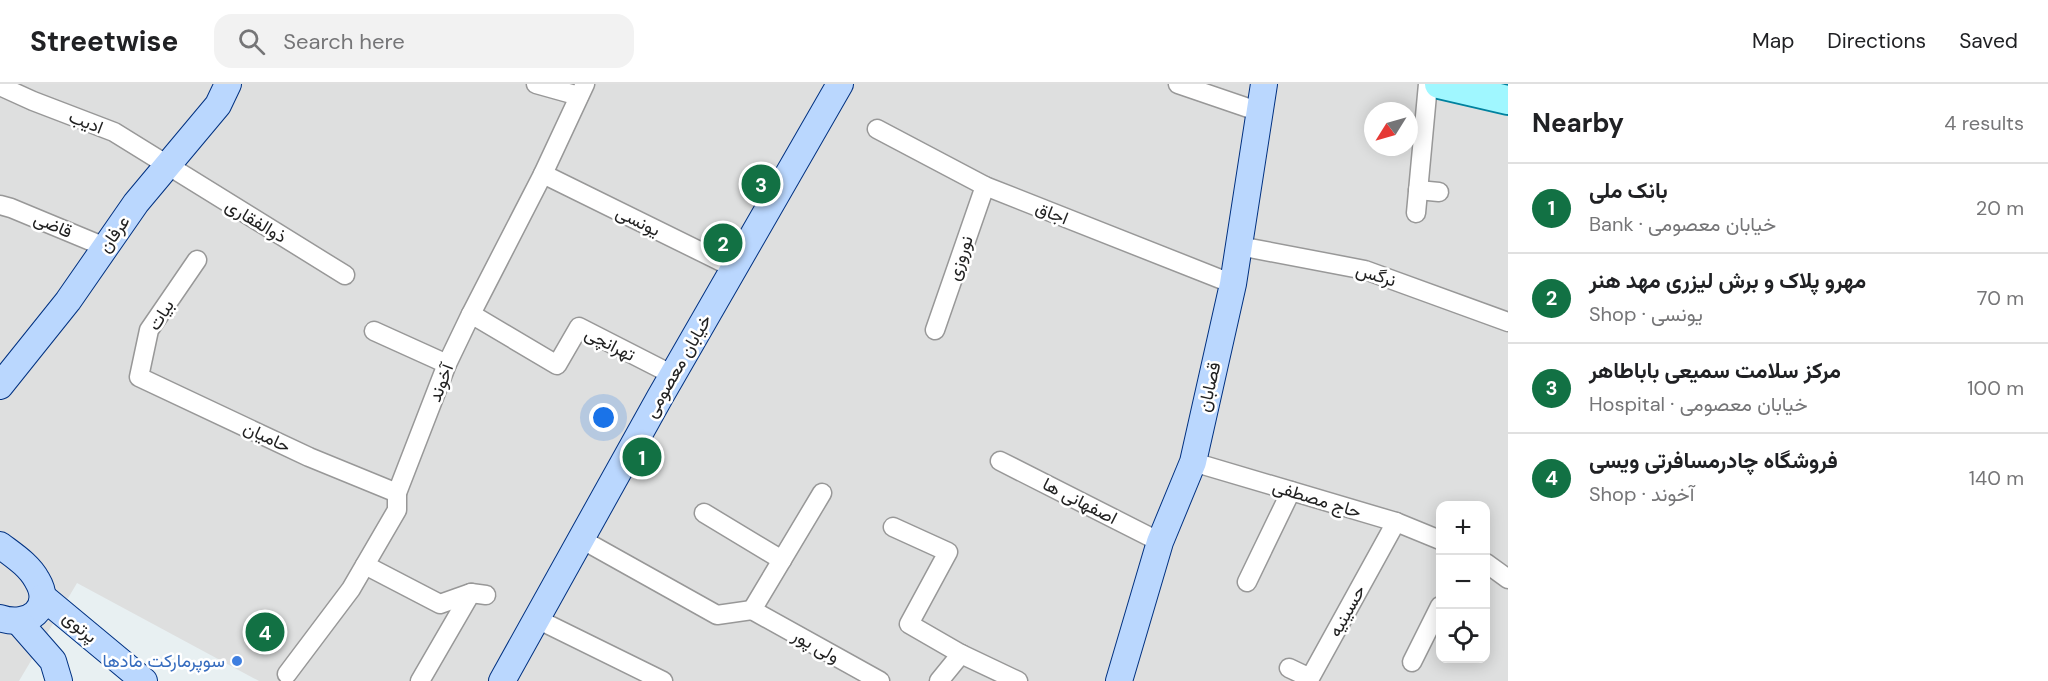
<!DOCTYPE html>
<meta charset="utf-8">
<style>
:root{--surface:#fff;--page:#f2f2f2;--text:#202124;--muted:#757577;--line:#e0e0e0;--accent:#127144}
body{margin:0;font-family:"DM Sans",Vazirmatn,sans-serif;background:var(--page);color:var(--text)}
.controls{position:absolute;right:18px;bottom:18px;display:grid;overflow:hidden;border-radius:12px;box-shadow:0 3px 15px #0003}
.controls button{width:54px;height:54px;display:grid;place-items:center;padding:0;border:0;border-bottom:2px solid var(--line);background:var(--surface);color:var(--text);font:30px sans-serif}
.compass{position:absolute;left:1364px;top:18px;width:54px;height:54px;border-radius:50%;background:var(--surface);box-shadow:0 3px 15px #0003;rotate:233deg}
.you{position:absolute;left:604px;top:334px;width:21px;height:21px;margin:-15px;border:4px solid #fff;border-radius:50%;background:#1a73e8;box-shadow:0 0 0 9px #1a73e833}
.badge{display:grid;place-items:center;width:39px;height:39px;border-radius:50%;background:var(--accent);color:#fff;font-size:20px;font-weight:700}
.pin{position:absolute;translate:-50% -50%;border:3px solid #fff;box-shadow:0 2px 6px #0006}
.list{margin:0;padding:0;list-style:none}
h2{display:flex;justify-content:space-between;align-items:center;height:78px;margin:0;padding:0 24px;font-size:26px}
h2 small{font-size:20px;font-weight:400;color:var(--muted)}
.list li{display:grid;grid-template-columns:39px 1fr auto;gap:18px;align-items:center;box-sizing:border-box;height:90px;padding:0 24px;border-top:2px solid var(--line)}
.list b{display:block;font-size:22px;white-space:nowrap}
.list p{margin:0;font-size:20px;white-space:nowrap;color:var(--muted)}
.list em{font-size:20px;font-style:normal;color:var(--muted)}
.icon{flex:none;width:33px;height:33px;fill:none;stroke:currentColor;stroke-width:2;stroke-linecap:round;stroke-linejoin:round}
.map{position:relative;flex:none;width:1508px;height:597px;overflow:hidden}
header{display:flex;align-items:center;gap:36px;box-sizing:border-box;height:84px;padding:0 30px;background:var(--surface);border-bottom:2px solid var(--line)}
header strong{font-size:28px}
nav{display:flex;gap:33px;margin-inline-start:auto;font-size:21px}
.search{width:420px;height:54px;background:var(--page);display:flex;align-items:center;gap:15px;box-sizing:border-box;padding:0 21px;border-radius:18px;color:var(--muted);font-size:22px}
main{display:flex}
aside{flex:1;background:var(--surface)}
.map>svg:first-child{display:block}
.residential{fill:#dedfdf;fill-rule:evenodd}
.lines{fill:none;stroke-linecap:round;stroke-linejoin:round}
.street-casing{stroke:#989898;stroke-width:21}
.secondary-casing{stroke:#003181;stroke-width:28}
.primary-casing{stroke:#00829f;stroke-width:32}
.street{stroke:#fff;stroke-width:18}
.secondary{stroke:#bad7fe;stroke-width:26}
.primary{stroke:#a0f7ff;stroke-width:28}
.shop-dot{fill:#3f7fe0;stroke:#fff;stroke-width:2}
.labels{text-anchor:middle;stroke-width:5;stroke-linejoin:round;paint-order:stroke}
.street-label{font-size:18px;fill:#212121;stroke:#fff}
.shop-label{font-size:18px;fill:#366cbe;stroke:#fff;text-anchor:end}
</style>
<header>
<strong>Streetwise</strong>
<div class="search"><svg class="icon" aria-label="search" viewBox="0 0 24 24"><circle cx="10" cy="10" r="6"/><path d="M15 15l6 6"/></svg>Search here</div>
<nav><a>Map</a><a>Directions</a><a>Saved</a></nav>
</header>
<main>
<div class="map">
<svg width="1508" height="597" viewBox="0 0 1508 597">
<rect width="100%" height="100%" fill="#e8f0f2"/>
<path class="residential" d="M0,0h1508v597h-1249l-182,-98 -58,98h-19zM1373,27h36v36h-36zM1440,422h46v152h-46z"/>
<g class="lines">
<defs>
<g id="street">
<path d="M536,0l43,12"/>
<path d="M1178,0l82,28"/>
<path d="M0,2l33,15 81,31 231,143"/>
<path d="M877,45l108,57 248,98"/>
<path d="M543,90l191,94"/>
<path d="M1418,106l21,2"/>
<path d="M0,121l11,3 94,39"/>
<path d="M1416,129l12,-129"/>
<path d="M1239,162l126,24 143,52"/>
<path d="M197,176l-48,70 -10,47 170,80 88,36"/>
<path d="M471,230l86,51 22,-38 94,48"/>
<path d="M935,246l50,-144"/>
<path d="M374,247l73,33"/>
<path d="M1000,377l160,81"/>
<path d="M1193,378l203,60 44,18"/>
<path d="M704,429l78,47"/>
<path d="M893,443l55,25 -39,72 52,30 57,27"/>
<path d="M581,455l136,76 35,-5"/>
<path d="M1486,479l22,16"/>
<path d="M365,481l75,39 31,-11 15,2"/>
<path d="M1247,498l44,-91"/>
<path d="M752,526l128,71"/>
<path d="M752,526l70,-117"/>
<path d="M537,535l126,62"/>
<path d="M1412,578l28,-56"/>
<path d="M1289,584l21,10 86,-156"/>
<path d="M287,590l64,-85 46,-79v-17l50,-129 24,-50 72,-140 42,-90"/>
<path d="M420,597l51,-88"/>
<path d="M939,597l22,-27"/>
</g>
<g id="secondary">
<path d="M0,302l68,-85 68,-98 82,-98 10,-21"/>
<path d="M0,461c13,10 29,20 37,35 17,28 -9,48 -37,38"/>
<path d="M43,513l101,84"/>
<path d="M18,537l35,40 6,20"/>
<path d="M502,597l158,-284 180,-313"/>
<path d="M1119,597l41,-139 33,-80 40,-178 31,-200"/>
</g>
<path id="primary" d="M1439,0l69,16"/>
</defs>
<use href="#street" class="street-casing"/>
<use href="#secondary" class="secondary-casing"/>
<use href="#primary" class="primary-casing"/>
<use href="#street" class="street"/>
<use href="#secondary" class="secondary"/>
<use href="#primary" class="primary"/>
</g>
<circle class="shop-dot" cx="237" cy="577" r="6"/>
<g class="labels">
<g class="street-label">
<text transform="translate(86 38) rotate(21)" y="6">ادیب</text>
<text transform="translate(1052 129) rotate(22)" y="6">اجاق</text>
<text transform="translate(256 137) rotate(31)" y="6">ذوالفقاری</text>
<text transform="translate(638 137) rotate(26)" y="6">یونسی</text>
<text transform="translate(53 141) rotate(23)" y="6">قاضی</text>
<text transform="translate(114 150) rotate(-55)" y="6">عرفان</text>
<text transform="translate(960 174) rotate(-71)" y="6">نوروزی</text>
<text transform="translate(1376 191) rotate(17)" y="6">نرگس</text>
<text transform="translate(161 231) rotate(-58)" y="6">بیات</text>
<text transform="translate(610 260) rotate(27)" y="6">تهرانچی</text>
<text transform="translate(678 282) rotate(-60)" y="6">خیابان معصومی</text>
<text transform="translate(441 299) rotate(-69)" y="6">آخوند</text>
<text transform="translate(1209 303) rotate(-77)" y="6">قصابان</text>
<text transform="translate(267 353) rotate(25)" y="6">حامیان</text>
<text transform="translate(1317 415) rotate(17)" y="6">حاج مصطفی</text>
<text transform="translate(1080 417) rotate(27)" y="6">اصفهانی ها</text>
<text transform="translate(1347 527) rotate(-61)" y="6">حسینیه</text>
<text transform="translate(80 543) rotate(40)" y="6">پرتوی</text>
<text transform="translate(816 562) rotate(29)" y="6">ولی پور</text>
</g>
<g class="shop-label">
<text x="225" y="583">سوپرمارکت مادها</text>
</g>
</g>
</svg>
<div class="controls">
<button>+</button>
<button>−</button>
<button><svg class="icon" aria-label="locate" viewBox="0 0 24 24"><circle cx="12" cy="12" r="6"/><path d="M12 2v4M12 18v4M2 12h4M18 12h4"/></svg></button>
</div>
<svg class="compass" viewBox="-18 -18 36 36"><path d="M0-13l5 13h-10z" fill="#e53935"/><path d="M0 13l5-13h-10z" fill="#757577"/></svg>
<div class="you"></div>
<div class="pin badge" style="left:642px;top:373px">1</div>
<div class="pin badge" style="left:723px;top:159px">2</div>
<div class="pin badge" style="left:761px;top:100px">3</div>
<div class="pin badge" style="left:265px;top:548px">4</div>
</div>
<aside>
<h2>Nearby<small>4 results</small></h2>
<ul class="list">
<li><span class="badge">1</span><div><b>بانک ملی</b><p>Bank · خیابان معصومی</p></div><em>20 m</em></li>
<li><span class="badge">2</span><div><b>مهرو پلاک و برش لیزری مهد هنر</b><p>Shop · یونسی</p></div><em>70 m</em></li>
<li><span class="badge">3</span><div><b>مرکز سلامت سمیعی باباطاهر</b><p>Hospital · خیابان معصومی</p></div><em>100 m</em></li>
<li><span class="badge">4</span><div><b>فروشگاه چادرمسافرتی ویسی</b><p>Shop · آخوند</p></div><em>140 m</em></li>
</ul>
</aside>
</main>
